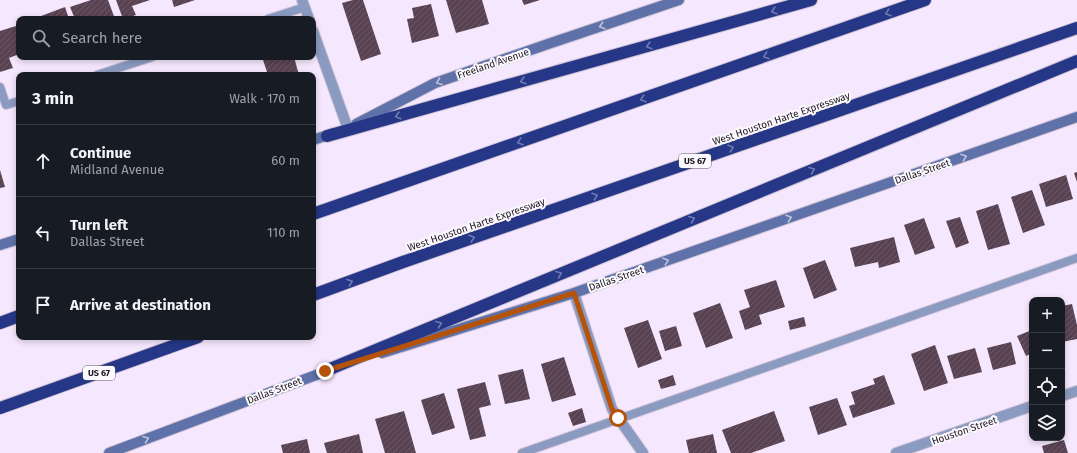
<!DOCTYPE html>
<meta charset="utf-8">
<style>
:root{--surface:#171b24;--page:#242831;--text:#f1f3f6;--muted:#9ea1a6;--line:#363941}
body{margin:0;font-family:"Fira Sans",sans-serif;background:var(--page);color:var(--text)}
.controls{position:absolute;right:12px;bottom:12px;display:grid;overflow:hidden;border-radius:8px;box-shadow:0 2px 6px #0003}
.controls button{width:36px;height:36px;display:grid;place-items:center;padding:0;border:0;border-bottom:1px solid var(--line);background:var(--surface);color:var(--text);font:20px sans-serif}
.stop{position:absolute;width:12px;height:12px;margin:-9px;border:3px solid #b45309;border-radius:50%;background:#fff}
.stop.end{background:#b45309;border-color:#fff;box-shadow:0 1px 4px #0008}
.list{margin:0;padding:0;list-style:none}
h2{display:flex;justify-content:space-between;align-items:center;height:52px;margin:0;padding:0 16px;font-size:17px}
h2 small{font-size:13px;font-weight:400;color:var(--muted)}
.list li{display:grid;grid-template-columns:26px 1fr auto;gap:12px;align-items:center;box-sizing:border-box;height:72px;padding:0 16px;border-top:1px solid var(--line)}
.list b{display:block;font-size:15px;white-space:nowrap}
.list p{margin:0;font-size:13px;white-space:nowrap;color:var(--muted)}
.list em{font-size:13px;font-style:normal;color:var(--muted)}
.icon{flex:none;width:22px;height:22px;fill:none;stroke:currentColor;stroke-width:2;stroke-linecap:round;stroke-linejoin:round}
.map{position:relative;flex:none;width:1077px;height:453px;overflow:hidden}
.search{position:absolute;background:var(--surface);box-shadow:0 2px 6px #0003;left:16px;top:16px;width:300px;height:44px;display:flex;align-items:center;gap:10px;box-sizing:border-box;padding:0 14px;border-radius:8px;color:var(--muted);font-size:15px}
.panel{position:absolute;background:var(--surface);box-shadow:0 2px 6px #0003;left:16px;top:72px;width:300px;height:268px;border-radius:8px}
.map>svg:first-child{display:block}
.building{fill:url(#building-hatch)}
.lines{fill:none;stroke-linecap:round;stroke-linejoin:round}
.service-casing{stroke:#cec2d5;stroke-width:10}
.minor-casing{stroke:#cec2d5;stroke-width:12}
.secondary-casing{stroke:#cec2d5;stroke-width:12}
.motorway-casing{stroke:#cec2d5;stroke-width:14}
.service{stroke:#8b9ac1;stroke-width:8}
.minor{stroke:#8b9ac1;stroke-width:10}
.secondary{stroke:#5e71a9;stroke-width:10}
.motorway{stroke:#253786;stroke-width:12}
.oneway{stroke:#707bb0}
.oneway2{stroke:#bdc3dc}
.route{stroke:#b45309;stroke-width:5}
.labels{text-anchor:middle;stroke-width:4;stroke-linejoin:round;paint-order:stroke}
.shield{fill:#fcf9fe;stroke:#615c63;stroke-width:1}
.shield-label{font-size:9px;font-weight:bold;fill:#1e1821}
.street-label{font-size:10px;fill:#1e1821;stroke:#fcf9fe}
</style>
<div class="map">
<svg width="1077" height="453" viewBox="0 0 1077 453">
<defs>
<pattern id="building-hatch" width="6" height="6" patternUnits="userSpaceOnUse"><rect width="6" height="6" fill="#594252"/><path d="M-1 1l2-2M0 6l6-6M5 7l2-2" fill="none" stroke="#6d5a67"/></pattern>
</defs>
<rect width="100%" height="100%" fill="#f5e7fd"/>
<g class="building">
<path d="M91,0h17l7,19h-40l-5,-12z"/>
<path d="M116,0h34l-18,6 4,9 -13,4z"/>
<path d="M172,0h23l-21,7z"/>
<path d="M353,0h10l18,54 -20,7 -19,-58z"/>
<path d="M446,0h36l7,24 -33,9z"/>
<path d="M522,0h18l-16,5z"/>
<path d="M431,4l8,32 -27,7 -5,-24 7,-1 -2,-10z"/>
<path d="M65,7l4,12h-36z"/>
<path d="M19,25v29l-10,4 4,10 -13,4v-41z"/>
<path d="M262,57h32l5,18h-31z"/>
<path d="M0,170l5,17 -5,1z"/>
<path d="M1077,172v10l-3,-9z"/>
<path d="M1066,175l7,24 -27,8 -7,-23z"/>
<path d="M1032,190l13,35 -22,8 -12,-36z"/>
<path d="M998,204l12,40 -22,6 -12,-39z"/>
<path d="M960,217l9,26 -13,5 -10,-27z"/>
<path d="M924,218l11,30 -20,7 -11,-30z"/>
<path d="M894,237l6,25 -21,6 -1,-6 -23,5 -5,-19z"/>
<path d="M825,260l12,30 -23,9 -11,-31z"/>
<path d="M776,280l9,27 -26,8 3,9 -17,6 -6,-19 11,-4 -6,-17z"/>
<path d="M720,303l13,35 -27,10 -13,-35z"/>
<path d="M1072,304l5,21v14l-15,3v-36z"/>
<path d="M804,317l2,9 -16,4 -2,-9z"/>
<path d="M648,320l14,39 -24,9 -14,-40z"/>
<path d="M676,326l6,20 -17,5 -6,-20z"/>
<path d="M1032,330v23l-6,3 -9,-20z"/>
<path d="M1011,342l5,22 -23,6 -6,-22z"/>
<path d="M935,345l13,38 -24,8 -13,-37z"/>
<path d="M975,348l7,24 -28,7 -7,-23z"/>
<path d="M564,357l12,38 -24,7 -11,-38z"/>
<path d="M523,369l7,30 -25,5 -7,-29z"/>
<path d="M673,375l3,10 -15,4 -3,-9z"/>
<path d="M884,375l11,29 -42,14 -4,-12 6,-2 -4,-12 24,-8 -2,-5z"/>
<path d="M485,382l6,23 -12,3 7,28 -16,4 -13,-51z"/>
<path d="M444,393l11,35 -23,7 -11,-35z"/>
<path d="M837,398l10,27 -29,10 -9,-28z"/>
<path d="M582,408l4,14 -13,4 -5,-13z"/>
<path d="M404,411l12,42h-31l-10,-34z"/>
<path d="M774,411l11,30 -34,12h-20l-9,-23z"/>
<path d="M359,434l4,19h-36l-3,-10z"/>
<path d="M713,434l4,19h-28l-3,-13z"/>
<path d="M307,439l3,14h-27l-2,-8z"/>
<path d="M1064,440l4,13h-24l-2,-7z"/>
</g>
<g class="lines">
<defs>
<g id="service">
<path d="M268,19l37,-12"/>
<path d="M97,75l55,-18"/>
<path d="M0,87l6,18 13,-4"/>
<path d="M522,453l555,-195"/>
</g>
<g id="minor">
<path d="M302,0l7,19"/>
<path d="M313,31l35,98"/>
<path d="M574,293l38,116 31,44"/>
<path d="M1062,396l15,-5"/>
<path d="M896,453l136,-47"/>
</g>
<g id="secondary">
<path d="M356,124l79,-41 116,-40 128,-43"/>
<path d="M313,140l21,-7"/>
<path d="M0,245l19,-6"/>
<path d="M382,353l192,-60 503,-176"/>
<path d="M109,453l223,-84"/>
</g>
<g id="motorway">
<path d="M327,136l484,-136"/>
<path d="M313,214l612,-214"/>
<path d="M313,295l90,-33 674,-234"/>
<path d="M0,323l19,-7"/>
<path d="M325,371l752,-310"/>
<path d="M0,408l198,-71"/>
</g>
</defs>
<use href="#service" class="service-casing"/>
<use href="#minor" class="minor-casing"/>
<use href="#secondary" class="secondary-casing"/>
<use href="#motorway" class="motorway-casing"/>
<use href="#service" class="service"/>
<use href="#minor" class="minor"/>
<use href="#secondary" class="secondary"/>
<use href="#motorway" class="motorway"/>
</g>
<defs><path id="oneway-chevron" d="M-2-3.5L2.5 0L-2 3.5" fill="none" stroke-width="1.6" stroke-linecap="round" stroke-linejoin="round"/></defs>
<g class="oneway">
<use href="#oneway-chevron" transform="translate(774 11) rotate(164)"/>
<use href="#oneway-chevron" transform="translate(888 13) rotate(161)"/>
<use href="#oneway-chevron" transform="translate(649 46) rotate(164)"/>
<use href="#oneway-chevron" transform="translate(766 56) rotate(161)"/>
<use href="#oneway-chevron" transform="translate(523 81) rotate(164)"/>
<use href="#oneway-chevron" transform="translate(643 99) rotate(161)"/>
<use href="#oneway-chevron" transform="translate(398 116) rotate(164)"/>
<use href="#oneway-chevron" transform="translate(520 142) rotate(161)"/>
<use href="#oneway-chevron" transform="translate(731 148) rotate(-19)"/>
<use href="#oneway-chevron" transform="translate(812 170) rotate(-22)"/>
<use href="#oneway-chevron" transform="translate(595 196) rotate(-19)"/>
<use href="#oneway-chevron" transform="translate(692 219) rotate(-22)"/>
<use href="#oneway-chevron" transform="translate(472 238) rotate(-19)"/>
<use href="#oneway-chevron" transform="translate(559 274) rotate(-22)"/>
<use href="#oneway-chevron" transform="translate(350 282) rotate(-20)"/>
<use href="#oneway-chevron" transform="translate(439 324) rotate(-22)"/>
</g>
<g class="oneway2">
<use href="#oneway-chevron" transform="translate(602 26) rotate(162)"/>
<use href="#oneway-chevron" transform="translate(439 82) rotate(159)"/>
<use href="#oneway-chevron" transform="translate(964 157) rotate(-19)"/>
<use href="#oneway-chevron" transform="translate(789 218) rotate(-19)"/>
<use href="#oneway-chevron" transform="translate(666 261) rotate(-19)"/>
<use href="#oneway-chevron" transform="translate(146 439) rotate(-21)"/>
</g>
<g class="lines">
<path class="route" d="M325,371l249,-78 38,116 6,9"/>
</g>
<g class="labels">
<g class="shield">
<rect x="679" y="154" width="32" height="14" rx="3"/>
<rect x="83" y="366" width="32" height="14" rx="3"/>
</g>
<g class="shield-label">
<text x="695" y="164">US 67</text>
<text x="99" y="376">US 67</text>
</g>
<g class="street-label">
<text transform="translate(493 63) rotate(-19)" y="4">Freeland Avenue</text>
<text transform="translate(781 118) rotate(-19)" y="4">West Houston Harte Expressway</text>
<text transform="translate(922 171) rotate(-19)" y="4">Dallas Street</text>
<text transform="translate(476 224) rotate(-19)" y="4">West Houston Harte Expressway</text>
<text transform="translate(616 278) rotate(-19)" y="4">Dallas Street</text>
<text transform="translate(274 390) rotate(-21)" y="4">Dallas Street</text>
<text transform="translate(964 430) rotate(-19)" y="4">Houston Street</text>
</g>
</g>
</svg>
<div class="controls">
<button>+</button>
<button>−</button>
<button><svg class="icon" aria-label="locate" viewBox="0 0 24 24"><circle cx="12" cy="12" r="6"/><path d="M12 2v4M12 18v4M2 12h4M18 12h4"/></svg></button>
<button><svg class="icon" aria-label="layers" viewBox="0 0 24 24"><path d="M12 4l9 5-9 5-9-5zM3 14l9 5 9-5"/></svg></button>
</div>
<div class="stop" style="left:618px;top:418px"></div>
<div class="stop end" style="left:325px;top:371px"></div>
<div class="search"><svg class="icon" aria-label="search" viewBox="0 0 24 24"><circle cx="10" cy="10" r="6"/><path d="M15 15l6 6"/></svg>Search here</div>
<section class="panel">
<h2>3 min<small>Walk · 170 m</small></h2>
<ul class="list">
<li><svg class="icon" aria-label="ahead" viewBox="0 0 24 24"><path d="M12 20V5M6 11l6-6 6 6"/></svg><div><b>Continue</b><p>Midland Avenue</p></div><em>60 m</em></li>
<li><svg class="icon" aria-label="left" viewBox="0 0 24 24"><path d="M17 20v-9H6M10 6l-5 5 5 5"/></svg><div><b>Turn left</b><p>Dallas Street</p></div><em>110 m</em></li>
<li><svg class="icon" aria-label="arrive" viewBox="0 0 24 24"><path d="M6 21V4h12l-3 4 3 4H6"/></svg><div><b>Arrive at destination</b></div></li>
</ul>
</section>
</div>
